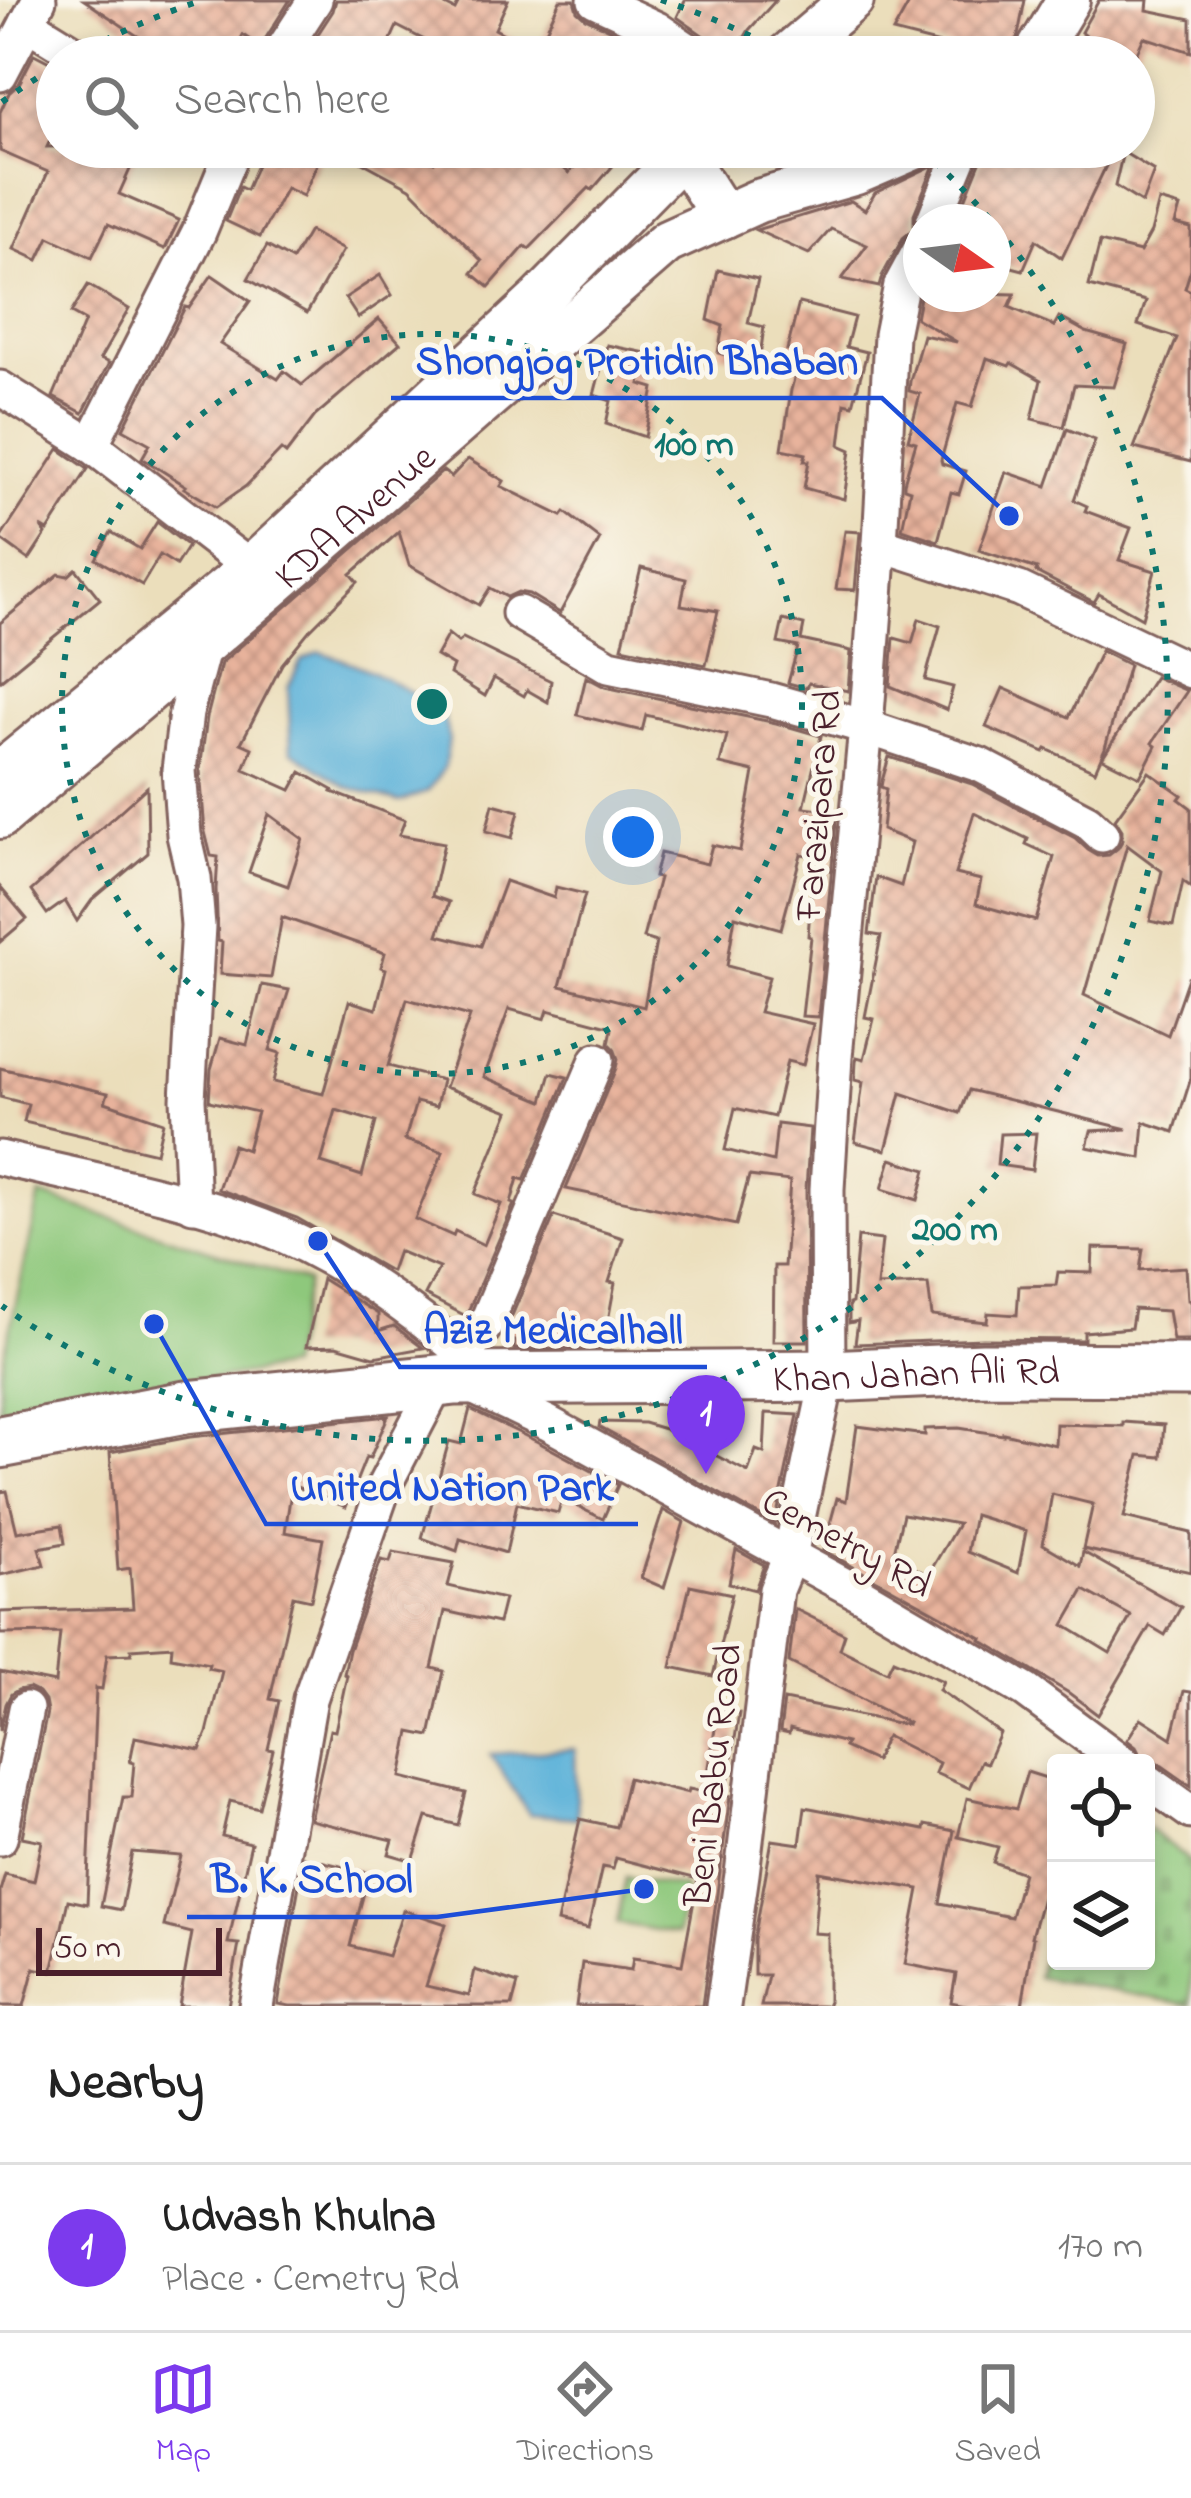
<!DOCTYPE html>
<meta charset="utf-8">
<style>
:root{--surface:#fff;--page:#f2f2f2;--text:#222;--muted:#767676;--line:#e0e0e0;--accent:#7c3aed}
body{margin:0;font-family:"Indie Flower",sans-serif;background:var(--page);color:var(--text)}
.controls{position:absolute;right:36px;bottom:36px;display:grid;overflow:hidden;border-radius:12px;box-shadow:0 6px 18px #0003}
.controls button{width:108px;height:108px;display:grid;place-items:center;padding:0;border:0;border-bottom:3px solid var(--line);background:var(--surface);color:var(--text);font:60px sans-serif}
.compass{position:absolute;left:903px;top:204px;width:108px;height:108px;border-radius:50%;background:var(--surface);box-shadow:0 6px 18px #0003;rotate:104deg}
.scale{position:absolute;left:36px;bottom:30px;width:186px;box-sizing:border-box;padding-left:12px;border:6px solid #4a1f2b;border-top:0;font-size:33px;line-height:42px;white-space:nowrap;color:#4a1f2b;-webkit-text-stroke:9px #fbf7ec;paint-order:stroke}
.you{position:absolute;left:633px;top:837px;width:42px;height:42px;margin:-30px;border:9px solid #fff;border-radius:50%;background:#1a73e8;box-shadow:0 0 0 18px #1a73e833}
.badge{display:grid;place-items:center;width:78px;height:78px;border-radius:50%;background:var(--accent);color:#fff;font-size:39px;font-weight:700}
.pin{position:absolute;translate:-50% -99px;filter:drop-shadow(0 3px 6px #0008)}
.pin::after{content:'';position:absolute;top:63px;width:42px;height:36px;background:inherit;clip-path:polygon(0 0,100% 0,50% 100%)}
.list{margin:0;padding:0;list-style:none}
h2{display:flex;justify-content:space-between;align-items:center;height:156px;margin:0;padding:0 48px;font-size:51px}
h2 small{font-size:39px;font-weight:400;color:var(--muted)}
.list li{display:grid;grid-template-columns:78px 1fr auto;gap:36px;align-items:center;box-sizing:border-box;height:168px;padding:0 48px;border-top:3px solid var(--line)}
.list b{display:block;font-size:45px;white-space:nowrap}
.list p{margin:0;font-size:39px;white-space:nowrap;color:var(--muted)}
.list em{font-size:39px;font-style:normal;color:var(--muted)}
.icon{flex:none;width:66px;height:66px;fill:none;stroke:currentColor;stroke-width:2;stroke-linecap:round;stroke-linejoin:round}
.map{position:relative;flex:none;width:1191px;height:2006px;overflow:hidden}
.search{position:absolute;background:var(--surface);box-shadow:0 6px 18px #0003;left:36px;right:36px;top:36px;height:132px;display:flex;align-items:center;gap:30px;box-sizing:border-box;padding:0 42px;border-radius:66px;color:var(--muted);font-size:45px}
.sheet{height:324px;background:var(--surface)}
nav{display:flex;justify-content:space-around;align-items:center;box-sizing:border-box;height:168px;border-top:3px solid var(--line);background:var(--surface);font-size:33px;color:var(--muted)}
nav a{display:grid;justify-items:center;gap:6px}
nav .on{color:var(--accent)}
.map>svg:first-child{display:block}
.green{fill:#8ec87c;stroke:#6c7454;stroke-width:3}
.cemetery{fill:url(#cemetery-stones);stroke:#6c7454;stroke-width:3}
.water{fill:#5db2d9;stroke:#546882;stroke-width:3}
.building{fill:url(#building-cross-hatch);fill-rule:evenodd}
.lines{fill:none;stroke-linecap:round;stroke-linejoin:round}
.minor-casing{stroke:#82625d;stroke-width:39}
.major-casing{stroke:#82625d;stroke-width:48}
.highway-casing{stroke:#82625d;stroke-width:57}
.minor{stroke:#fff;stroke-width:33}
.major{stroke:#fff;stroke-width:42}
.highway{stroke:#fff;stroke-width:51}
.ring{fill:none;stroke:#0f766e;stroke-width:6;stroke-dasharray:6 12}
.labels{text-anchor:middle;stroke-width:10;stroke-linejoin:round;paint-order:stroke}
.street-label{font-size:39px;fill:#4a1f2b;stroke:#fbf7ec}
.centre{fill:#0f766e;stroke:#fbf7ec;stroke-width:6}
.ring-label{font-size:36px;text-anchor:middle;font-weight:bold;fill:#0f766e;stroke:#fbf7ec;stroke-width:10;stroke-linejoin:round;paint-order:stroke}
.leader{fill:none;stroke:#1d4ed8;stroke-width:4.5}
.callout-dot{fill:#1d4ed8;stroke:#fbf7ec;stroke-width:4.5}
.callout-label{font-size:42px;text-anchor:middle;font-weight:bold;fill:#1d4ed8;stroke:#fbf7ec;stroke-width:10;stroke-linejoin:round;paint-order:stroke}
</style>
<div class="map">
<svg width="1191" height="2006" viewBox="0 0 1191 2006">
<defs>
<pattern id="cemetery-stones" width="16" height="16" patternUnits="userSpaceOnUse" patternTransform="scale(3)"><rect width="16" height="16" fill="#8ec87c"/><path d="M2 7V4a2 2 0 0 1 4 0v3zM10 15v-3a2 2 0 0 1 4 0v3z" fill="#7cab6b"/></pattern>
<pattern id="building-cross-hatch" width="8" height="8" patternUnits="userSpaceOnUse" patternTransform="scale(3)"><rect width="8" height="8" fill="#e8b39c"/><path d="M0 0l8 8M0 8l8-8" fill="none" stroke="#be917f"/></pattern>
</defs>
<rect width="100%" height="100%" fill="#fbf7ec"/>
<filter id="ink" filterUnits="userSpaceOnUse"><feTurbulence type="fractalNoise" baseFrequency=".00833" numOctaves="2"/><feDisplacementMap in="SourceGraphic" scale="24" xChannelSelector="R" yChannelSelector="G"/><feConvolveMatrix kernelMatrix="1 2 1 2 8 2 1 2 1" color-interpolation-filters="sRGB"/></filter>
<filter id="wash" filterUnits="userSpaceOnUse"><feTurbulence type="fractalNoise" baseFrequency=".004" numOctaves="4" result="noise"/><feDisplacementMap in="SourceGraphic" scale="48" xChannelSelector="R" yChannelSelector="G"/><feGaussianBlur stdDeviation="2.7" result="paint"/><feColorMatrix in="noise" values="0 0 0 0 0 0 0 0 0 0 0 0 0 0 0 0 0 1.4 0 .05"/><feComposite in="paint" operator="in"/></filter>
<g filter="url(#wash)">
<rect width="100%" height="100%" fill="#ebdebb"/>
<g class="green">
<path d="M40,1195l267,87 -19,85 -288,49v-42z"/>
<path d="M626,1877l59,11 -8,46 -60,-11z"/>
</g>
<path class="cemetery" d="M1146,1827l45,35v143l-154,-28 19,-73v57h90z"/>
<g class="water">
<path d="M320,652c47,14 83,34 123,62l6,26 -5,28 -16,23 -28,11 -53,-15 -56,-36 -3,-63 13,-27z"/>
<path d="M575,1749l2,69 -48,-4 -39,-60z"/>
</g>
<g id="blocks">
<g class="building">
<path d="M84,0h206l-30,47 -17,-12 -12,22h-93l7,-16z"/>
<path d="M336,0h99l20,10 5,-10h48l-13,29 41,23 24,-52h14l3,11 8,7 62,29 14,10h-203l-61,-31 -14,31h-24l-24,-11 -5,11h-27l30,-46z"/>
<path d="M685,0h91l-27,30 -12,20 -26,-9 -34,-24z"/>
<path d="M911,0h114l-7,35 -9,22h-18l-98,-25z"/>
<path d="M1099,0h49l-1,10 44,9v33l-47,-15 -9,20h-22l-32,-25z"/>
<path d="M34,54l23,12v59l-10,22h93l-21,47 60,26 -14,29 -57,-25 -16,33 -43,-20 -11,23 -24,-11 34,-77 -48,-21v-39l9,-19 10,-9z"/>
<path d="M265,147h33l22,10 -17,39 -17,-8 -26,49 -34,-16 14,-34 6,3z"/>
<path d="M370,147h36l28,15 12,-15h11l16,12 11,-12h55l30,26 21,-24 22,18 -20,23 -3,-2 -60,61 -4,-3 -36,41 -17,-14 10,-12 -72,-73 -48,-26z"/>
<path d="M995,147h120l-53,111 -26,-18 -13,30 -30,-8v-40h-37l25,-62z"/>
<path d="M1123,152l31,19 -12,32 -27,-17z"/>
<path d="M934,165l-20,49v15l-11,9 -21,38 -3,11 -37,-8 25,-34 -36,-16 -22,25 -53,-24 95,-29 14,9 10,-17z"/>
<path d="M1159,201l21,6 -5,17 16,4v41l-6,19 6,3v171l-57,-14 43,-110 -39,-13 8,-24 -57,-15 11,-44 40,10 11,-20z"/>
<path d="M309,231l34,19 -36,63 -59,-34 19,-33 25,14z"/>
<path d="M718,270l40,9 -10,44 16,4 -5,37 -41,-11 5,-27 -15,-6z"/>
<path d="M212,275l38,26 -30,43 58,35 6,-8 18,14 77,-66 21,24 -85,73 -29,38 -5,-4 -35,36 -30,21 -32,-19 2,-2 -44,-28 8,-14 -27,-15 62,-122 4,1z"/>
<path d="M380,275l12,20 -34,23 -13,-20z"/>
<path d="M88,285l41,24 -29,50 9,4 -26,50 -30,-16 32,-76 -14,-8z"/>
<path d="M921,292l94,2 -6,13 45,19 5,-9 27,15 41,12 -13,43 -40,-2 -10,42 -32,-8 9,-39 -30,-17 -2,3 -22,-8 -15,49 -15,-4 -16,57 1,4 24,7 -7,23 -8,-2 -13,49 -36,-12 8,-39 -6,-2v-5l12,-41 -8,-2 12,-46 -11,-3 1,-10 13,-46 34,7 -41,-24z"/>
<path d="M799,303l55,14 -8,30 21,5 -14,53 -8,-2 -5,42 11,5 -7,49 -40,-11 5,-27h-5l2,-7 -24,-5 9,-59 10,-36 -14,-4z"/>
<path d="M607,345l39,8 -6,31 14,4 -9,49 -39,-13 5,-23 -17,-6z"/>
<path d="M1067,429l28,11 -21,60 13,6 -2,5 46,17 -12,32 36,11 -13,47 -43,-24 -5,8 -58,-30 1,-3 -58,-19 27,-78 41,14z"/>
<path d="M59,449l29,20 -40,62 -7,-4 5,7 -17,26 -29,-21z"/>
<path d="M468,459l36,22 -3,5 61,30 3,-4 35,27 -40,74 -31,-19 -11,-2 -11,5 -17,-9 -11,17 -70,-40 -10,-33 -48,42 7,8 -50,50 -26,32 -41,79 11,5 -8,21 47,21 10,-18 32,18 -1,2 73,28 -6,15 45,8 -12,53 17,6 -11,33 43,11 24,-65 49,17 2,-11 29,7 -25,92 84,21 12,-65 -13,-4 16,-60 -5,-1 6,-24 47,11 5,-19 28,6 14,-79 -34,-8 7,-29 -81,-20 -4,16 -65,-16 9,-38 19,10 171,36 45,13 -17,71 33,4 -19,206 -16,-1 9,-79 -3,-1 6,-80 -13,-2 -20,75 -46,-13 -8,50 42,11 -10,35 54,12 -10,41 -16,-4 -13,56 -39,-9 -10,42 48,12 4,-38 33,4 -4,61 1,152h-34l1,-75h10l6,-85 -41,-5 -13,49 -170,-36 50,-121 2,-9 -4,-11 -5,-5 3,-14 -3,-3 -61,-16 -3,9 -36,-10 -25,68 59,24 8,-28 16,4 -43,103 -6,-2 -7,25 3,1 -48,112 -41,-21 14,-27 -41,-17 -7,20 -5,-2 -89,-51 -79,-29 15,-44 14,5 10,-38 -48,-11 2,-32 9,-31 27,7 15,-60 27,5 -19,60 10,3 -7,29 50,12 26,-93 27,8 10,-40 -5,-2 4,-14 -103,-36 -11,61 -51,-4 2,-32 -4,-1 -2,-52 2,-32 -7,-1 -6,-24 -5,-62 7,-53 14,-54 222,-192 8,6zM269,814l34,25 -15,47 -39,-14zM407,999l63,17 -25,71 64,24 -34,83 26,10 -17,41 -29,-14 -2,5 -38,-17 28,-67 -38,-12 11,-38 20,5 6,-27 -54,-14zM336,1110l40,12 -14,54 -41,-13z"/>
<path d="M157,522l31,24 -12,19 -16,-10 -18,30 -46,-26 15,-27 29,17z"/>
<path d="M845,531l15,1 -5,58 -19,-1z"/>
<path d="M641,568l45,11 -5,26 37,6 -12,54 -84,-18z"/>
<path d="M76,569l24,30 -100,82v-58l59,-49 9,2z"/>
<path d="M919,619l21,7 -15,54 28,7 -6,23 -57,-24 4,-48 18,5z"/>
<path d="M783,620l21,5 -3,15 50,11 -3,40 -39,-8 -2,5 -19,-5 10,-36 -20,-4z"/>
<path d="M448,634l10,8 5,-4 88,43 -3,21 -21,-12 -3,6 -30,-18 -9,18 -35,-22 3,-8 -17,-10z"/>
<path d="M1101,651l28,14 -24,83 -10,23 -49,-22 -2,3 -58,-25 17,-39 66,29z"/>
<path d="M1155,677l32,14 -35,52 4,3 -16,31 -38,-19z"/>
<path d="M889,757l83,27 103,54 13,12 10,6 11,-1 9,-7 4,-7v-11l-7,-11 34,-47 33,23 -3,4 12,9v79l-8,-6 -10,45 -23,-5 12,-50 -35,-26 -43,150 84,40 20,-57 3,1v99l-17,54 -30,-10 -3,36 -54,-11 4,-16 36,-2 -158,-39 -9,23 -59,-20 -15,57 -31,-8 8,-60 -8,-2 1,-19 1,-4 7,2 10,-40 -9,-2 16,-81 -12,-2 7,-57 25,9 11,-44 -30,-12 4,-41 -5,-2 1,-6zM974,813l54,26 -2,5 28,13 -18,64 -60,-17 5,-24 -26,-6z"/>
<path d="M147,787l1,66 -56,47 -15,21 -12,-20 -18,13 -16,-23z"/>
<path d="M493,804l26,7 -7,27 -26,-7z"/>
<path d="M0,887l27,32 -27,23z"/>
<path d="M0,1068l108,25 -3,9 58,20 -7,31 -132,-31 4,-18 -28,-7z"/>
<path d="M1036,1133l-4,37 -35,-5 3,-31z"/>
<path d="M891,1159l35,11 -8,30 -36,-11z"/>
<path d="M554,1216l69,22 -14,44 6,1 -12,65 -89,1 1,-8 -12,-4z"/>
<path d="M858,1237l24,3 -5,46 51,-2 4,32 55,6 1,-9 29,2 2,-29 37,-1 2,-13 34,1 1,-25 50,1 -3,21 46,-3 2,33h3v40h-18l-5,-29 -34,-2 -3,19 -47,4v8l-101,-1 -128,5 3,-23 -9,2v-19l3,-1z"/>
<path d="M322,1279l56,35v17l16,-5 29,22 -49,9 -38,-11 -30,1z"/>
<path d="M470,1409l68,33 80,43 -15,34 -41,-20 -4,14 -41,-10 -11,50 -46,-14 -3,12 -35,-13 27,-97 12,3z"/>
<path d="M766,1413l32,2 -23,109 -176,-97 1,-5 44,1 20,6 84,43 8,-22 8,3z"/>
<path d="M388,1416l-18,42 -4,-1 -20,50 -54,-22 -7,47 38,7 -12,61 -18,-4 -23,103 9,2 -11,48 5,1 -14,58 -29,-7 -8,35 29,7 -23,100 11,1 -11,62h-49l13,-73 -28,-7 17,-70 -49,-4 -11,58 -20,-4 22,-109h8l3,-34 -4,-1 5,-25 65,13 7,-17 15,-62 -14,-3 1,-4 -38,-7 1,-11 -41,3v5l-24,1 -5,34 -6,-1 -9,216 -19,-4 -16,72 -18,-4 -10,38h-24v-115l5,-17 29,7 8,-40 -20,-4 25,-125 -2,-11 -6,-8 -10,-5 -11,2 -7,4 -5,10 -6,27v-59l55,11 5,-50 -60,1v-22l133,-4 -3,-40 -12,2 -8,-118 80,-15z"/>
<path d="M1123,1422l41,3 -3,32 -22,-2 -15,62 67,16v39l-108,-23 10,-45 -41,-10 -9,50 37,22 3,-14 98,55 -16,28 -15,-9 -52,89 -29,-22 -88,-53 1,-2 -159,-88 14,-52 9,3 11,-75 68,9v-6l34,-1 44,7v-2l52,12 1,-21 67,2zM903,1514l55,10 -30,51 -35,-19zM974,1515l52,16 -8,42 -51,-21zM1084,1590l47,26 -21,37 -46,-28z"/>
<path d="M7,1491l10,41 45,-7 3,18 -26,5 5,17 -44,10v-83z"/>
<path d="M663,1510l21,12 -20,66 -23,-10z"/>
<path d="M736,1550l28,15 -9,25 -26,-7z"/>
<path d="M393,1552l61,11 -6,23 56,13 -6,24 -53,-12 -13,57 12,3 -14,65 -20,-4 -9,45 65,16 -8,32 -31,-8 -14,44 -24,-7 4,-14 -83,-20 20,-90 5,1 12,-56 -3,-1 5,-24 32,-90 9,2z"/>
<path d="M690,1585l42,9 -19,82 -42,-9z"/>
<path d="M795,1609l50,25 -5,15 47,23 6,-12 50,21 -4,9 61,43 -13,30 -6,-2 -12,27 -34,-15 4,-10 -53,-27 -11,25 -31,-14 2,-4 -56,-14 -1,5 -9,-2 4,-32 123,25 1,-2 -119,-61z"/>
<path d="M1184,1691l7,1v94l-33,-23 -15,-3 -7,-13 -9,-7 14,-22 31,20z"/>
<path d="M718,1710l21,3 -13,83h4l-28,210h-126l6,-43 49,7 2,-12 49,7 16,-86 -82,-21 -3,11 -11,-2 -14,62 -31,-7 23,-103 36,8 12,-49 60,15 1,-4 16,3z"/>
<path d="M1027,1772l29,9v66l-25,90 2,1 -11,68h-52l-19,-4 5,-28 -51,-10 14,-75 -100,-17 -5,61 14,1v72h-67l7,-31h-14v-35l18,-100 28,4 5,-37 119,23 1,-5 29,6 -14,72 71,14 12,-44 -30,-11 5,-15 -40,-10 9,-39 49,11z"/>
<path d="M304,1857l65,16 -19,73 38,10 15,-46 43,14 -20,62 43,10 6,-26 43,14 -6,22h-222l-12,-2z"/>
</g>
</g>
</g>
<g filter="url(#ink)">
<use href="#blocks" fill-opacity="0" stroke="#82625d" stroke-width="3"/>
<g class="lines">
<defs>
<g id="minor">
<path d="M595,0l62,29 41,28"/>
<path d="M27,23l55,34"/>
<path d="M278,57l37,-57"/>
<path d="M0,74l39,-74"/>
<path d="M933,222l31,-75"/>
<path d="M0,388l91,57 160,123"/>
<path d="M91,445l108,-213 35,-85"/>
<path d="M880,544l139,45 172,82"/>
<path d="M519,613l90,53 162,34 95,27 114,38 107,56 15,14"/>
<path d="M597,1060l-112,266 -20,29 -9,24 92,44 316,173 162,95 97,72"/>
<path d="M0,1158c87,21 178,36 261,68 75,29 143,78 204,129"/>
<path d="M193,1205l-5,-106 10,-173 -4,-48 -10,-43 -5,-65 7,-57 18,-68"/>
<path d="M1146,1780l45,32"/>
<path d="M0,1838l26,-129"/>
<path d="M256,2006l54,-307 74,-213 55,-106"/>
<path d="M723,2006l19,-132 34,-284 14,-34 38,-180 -1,-187 8,-132 31,-330 14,-183 11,-209 10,-50 20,-37"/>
</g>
<g id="major">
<path d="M785,57l67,-57"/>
<path d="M1034,57l34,-57"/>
<path d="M683,154l40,63"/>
<path d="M0,773l251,-205 287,-267 152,-154"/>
<path id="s1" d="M0,817l270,-229 397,-346 91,-41 98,-28 61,-26"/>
</g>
<g id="highway">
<path id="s2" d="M0,1442l186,-35 270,-28 372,-3 155,-7 208,1"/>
</g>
</defs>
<use href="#minor" class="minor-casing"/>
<use href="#major" class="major-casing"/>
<use href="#highway" class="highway-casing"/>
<use href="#minor" class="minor"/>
<use href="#major" class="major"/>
<use href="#highway" class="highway"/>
</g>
</g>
<g class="ring">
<circle cx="432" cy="704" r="370"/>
<path d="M2 102A740 740 0 0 1 56 66M73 57A740 740 0 0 1 203 0M661 0A740 740 0 0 1 791 57M922 150A740 740 0 0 1 2 1306"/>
</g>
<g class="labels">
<g class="street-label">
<text dy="14" stroke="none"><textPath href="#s1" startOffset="465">KDA Avenue</textPath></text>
<text transform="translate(816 805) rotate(-85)" y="14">Farazipara Rd</text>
<text dy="14" stroke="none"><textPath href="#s2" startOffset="921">Khan Jahan Ali Rd</textPath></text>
<text transform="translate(848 1541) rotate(29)" y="14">Cemetry Rd</text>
<text transform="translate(711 1775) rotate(-83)" y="14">Beni Babu Road</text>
</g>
</g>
<circle cx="432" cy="704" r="18" class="centre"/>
<g class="ring-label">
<text x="694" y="455">100 m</text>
<text x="955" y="1240">200 m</text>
</g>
<path class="leader" d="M1009 516L882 398H391M318 1241L400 1367H707M154 1324L266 1524H638M644 1889L437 1917H187"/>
<g class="callout-dot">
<circle cx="1009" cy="516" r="12"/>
<circle cx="318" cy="1241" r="12"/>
<circle cx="154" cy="1324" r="12"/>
<circle cx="644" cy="1889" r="12"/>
</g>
<g class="callout-label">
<text x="637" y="374">Shongjog Protidin Bhaban</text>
<text x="553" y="1343">Aziz Medicalhall</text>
<text x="452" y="1500">United Nation Park</text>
<text x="312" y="1892">B. K. School</text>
</g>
</svg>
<div class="controls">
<button><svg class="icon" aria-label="locate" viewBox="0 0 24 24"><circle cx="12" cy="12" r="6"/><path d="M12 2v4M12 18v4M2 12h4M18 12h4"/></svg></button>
<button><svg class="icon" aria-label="layers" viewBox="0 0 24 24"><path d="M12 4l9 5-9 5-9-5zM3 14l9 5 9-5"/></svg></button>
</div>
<svg class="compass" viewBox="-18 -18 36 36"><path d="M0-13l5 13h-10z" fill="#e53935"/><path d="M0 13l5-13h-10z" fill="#767676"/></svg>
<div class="scale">50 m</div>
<div class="you"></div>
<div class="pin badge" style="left:706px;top:1474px">1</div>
<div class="search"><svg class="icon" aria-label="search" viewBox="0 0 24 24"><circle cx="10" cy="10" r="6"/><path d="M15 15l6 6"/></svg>Search here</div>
</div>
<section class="sheet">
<h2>Nearby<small></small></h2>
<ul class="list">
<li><span class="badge">1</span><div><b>Udvash Khulna</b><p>Place · Cemetry Rd</p></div><em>170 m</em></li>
</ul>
</section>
<nav>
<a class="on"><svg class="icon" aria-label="map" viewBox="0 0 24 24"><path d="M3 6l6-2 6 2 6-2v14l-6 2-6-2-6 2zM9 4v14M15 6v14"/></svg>Map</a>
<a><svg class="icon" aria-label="directions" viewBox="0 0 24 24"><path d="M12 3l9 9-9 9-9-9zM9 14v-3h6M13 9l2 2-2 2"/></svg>Directions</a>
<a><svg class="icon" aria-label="saved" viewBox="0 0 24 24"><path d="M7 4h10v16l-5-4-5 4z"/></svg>Saved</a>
</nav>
